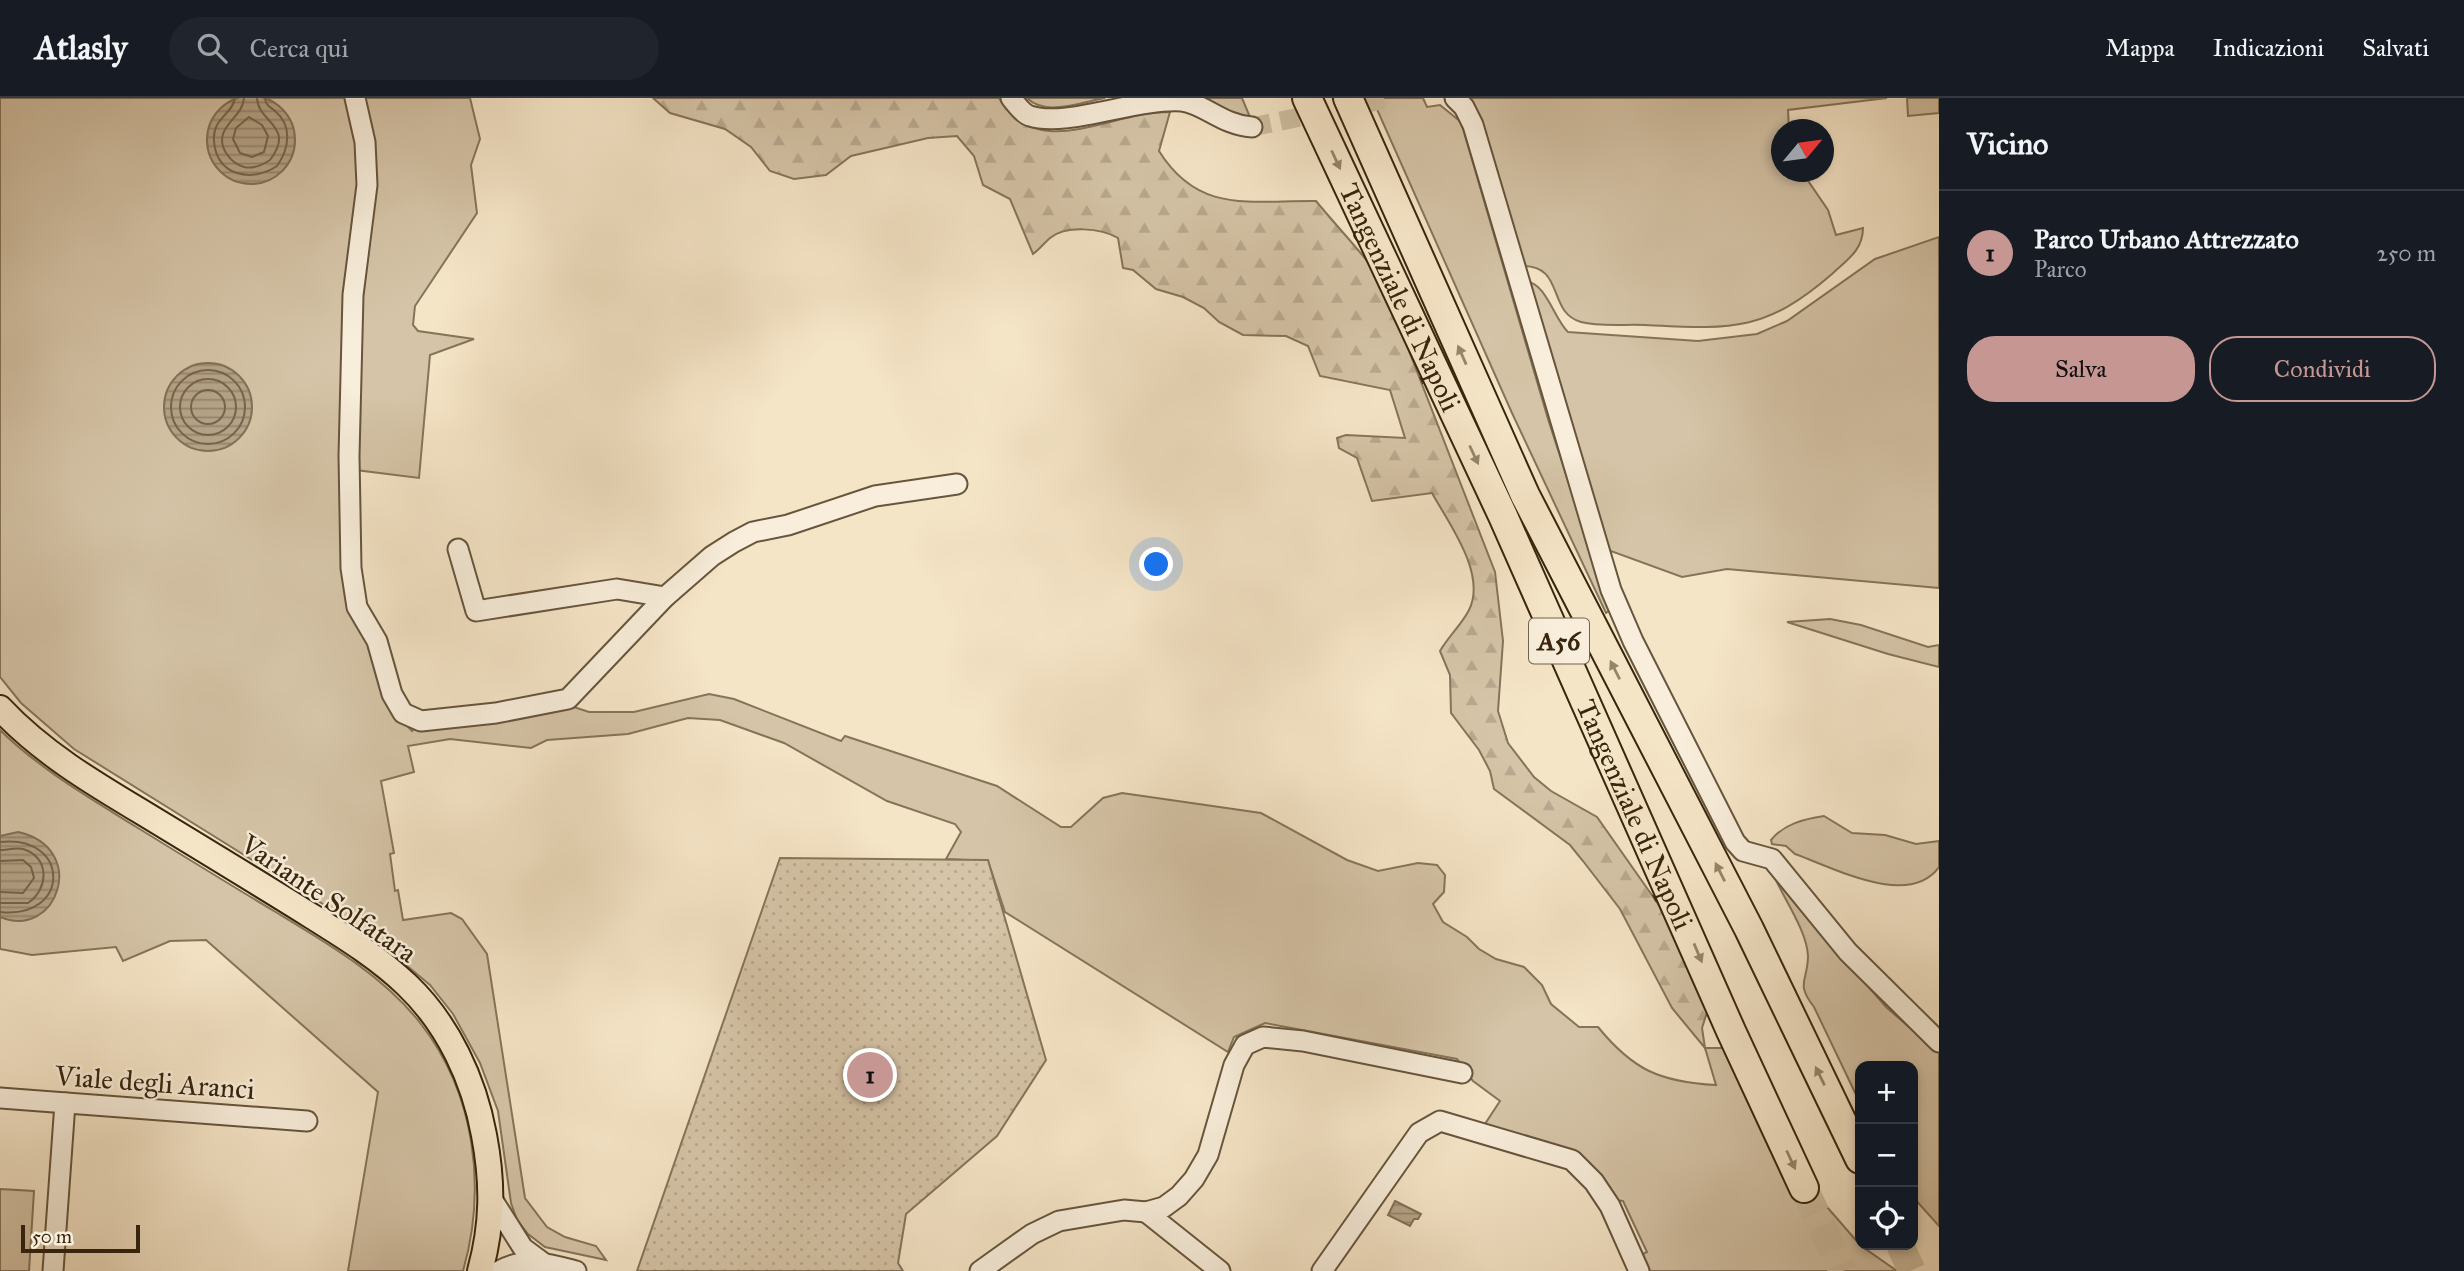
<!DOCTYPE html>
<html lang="it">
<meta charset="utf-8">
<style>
:root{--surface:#171b24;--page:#20242c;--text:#f1f3f6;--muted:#9ea1a6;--line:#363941;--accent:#c59692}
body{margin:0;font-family:"IM FELL Great Primer",serif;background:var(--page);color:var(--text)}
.controls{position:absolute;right:21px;bottom:21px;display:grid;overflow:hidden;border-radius:14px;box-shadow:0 4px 10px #0003}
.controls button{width:63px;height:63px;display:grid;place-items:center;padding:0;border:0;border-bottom:2px solid var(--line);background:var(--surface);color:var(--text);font:35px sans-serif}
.compass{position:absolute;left:1771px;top:21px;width:63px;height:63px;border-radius:50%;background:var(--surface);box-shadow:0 4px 10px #0003;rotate:61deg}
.scale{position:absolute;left:21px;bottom:18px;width:119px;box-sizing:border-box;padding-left:7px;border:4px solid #38250d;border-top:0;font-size:19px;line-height:24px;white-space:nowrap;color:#38250d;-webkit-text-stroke:5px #f8eedb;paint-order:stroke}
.you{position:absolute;left:1157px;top:467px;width:24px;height:24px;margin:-18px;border:5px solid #fff;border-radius:50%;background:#1a73e8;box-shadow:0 0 0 10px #1a73e833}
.badge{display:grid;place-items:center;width:46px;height:46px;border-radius:50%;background:var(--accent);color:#111;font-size:23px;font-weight:700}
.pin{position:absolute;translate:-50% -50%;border:4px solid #fff;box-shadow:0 2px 7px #0006}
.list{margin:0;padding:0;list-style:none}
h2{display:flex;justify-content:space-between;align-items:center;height:91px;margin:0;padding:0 28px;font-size:30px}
h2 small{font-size:23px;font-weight:400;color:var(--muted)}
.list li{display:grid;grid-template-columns:46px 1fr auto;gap:21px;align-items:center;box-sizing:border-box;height:126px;padding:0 28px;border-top:2px solid var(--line)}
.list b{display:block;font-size:26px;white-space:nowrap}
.list p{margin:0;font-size:23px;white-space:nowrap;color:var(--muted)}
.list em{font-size:23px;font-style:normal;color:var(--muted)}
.actions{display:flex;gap:14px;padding:21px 28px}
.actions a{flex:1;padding:16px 0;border:2px solid var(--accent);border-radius:28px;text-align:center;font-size:24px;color:var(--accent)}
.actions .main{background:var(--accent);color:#111}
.icon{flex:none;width:38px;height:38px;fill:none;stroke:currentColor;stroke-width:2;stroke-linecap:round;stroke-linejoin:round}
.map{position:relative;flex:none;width:1939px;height:1173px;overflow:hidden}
header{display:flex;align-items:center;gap:42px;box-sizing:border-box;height:98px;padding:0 35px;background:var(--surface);border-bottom:2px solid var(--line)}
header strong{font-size:33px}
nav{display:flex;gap:38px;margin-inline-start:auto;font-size:24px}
.search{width:490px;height:63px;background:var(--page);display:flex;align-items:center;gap:18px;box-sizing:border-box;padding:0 24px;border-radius:38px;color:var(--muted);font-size:26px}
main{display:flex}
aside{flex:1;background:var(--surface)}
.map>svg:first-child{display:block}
.grass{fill:#d5c4a7;stroke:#86745a;stroke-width:2}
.forest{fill:url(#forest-firs);stroke:#86745a;stroke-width:2}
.park{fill:url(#park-dots);stroke:#86745a;stroke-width:2}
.water{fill:url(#water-rules);stroke:#837157;stroke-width:2}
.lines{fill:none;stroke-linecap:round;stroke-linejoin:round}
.shore{stroke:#76644a;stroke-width:2}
.minor-tunnel{stroke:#cfbfa2;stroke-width:19;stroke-dasharray:19 10;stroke-linecap:butt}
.highway-tunnel{stroke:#cfbfa2;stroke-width:28;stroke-dasharray:28 14;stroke-linecap:butt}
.minor-casing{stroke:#67553c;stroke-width:23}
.major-casing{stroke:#38250d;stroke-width:28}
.highway-casing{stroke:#38250d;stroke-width:32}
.minor{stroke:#f8eedb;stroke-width:19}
.major{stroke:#f5e5c7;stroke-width:24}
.highway{stroke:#f5e5c7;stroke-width:28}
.oneway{fill:#96856a}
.labels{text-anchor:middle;stroke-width:5;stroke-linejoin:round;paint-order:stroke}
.shield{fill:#f8eedb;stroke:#72614b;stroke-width:2}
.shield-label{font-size:26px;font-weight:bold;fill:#38250d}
.street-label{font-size:28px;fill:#38250d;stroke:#f8eedb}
</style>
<header>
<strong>Atlasly</strong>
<div class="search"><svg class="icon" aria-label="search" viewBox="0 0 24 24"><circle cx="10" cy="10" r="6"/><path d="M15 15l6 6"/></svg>Cerca qui</div>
<nav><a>Mappa</a><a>Indicazioni</a><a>Salvati</a></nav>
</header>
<main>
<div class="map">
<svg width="1939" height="1173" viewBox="0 0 1939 1173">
<defs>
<pattern id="forest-firs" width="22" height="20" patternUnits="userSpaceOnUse" patternTransform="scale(1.75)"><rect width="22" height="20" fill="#d5c4a7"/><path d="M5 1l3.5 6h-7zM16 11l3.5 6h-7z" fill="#b8a88f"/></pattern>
<pattern id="park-dots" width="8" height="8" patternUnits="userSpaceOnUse" patternTransform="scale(1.75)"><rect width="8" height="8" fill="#d5c4a7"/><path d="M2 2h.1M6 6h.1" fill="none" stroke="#b8a88f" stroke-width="1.8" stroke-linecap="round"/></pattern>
<pattern id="water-rules" width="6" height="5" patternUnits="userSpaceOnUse" patternTransform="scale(1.75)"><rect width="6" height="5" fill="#b5a488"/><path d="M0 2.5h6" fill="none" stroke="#94856e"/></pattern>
</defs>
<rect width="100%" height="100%" fill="#f5e5c7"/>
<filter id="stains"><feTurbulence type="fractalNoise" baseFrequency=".00286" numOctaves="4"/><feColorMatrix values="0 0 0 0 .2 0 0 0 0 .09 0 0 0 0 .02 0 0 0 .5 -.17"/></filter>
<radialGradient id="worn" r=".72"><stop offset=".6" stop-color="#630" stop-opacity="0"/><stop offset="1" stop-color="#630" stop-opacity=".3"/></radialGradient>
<g class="grass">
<path d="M0,0h350l12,85 -17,391 53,142 14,15 5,-5 154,-20 18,6h45l75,-18 25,5 107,42 4,-5 152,50 64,41h10l32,-29 19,-5 139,20 86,47 31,11 40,-8 19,2 8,10 -1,17 -11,12 10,18 24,15 12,12 17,10 28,8 18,18 9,19 28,23h19c35,43 62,55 118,58l-11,-37h24l71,152 8,6 13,-6 39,45 37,26h-252l-6,-15 8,-4 -24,-51 -10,-1 -33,-41 -97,-32 17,-26 -27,-20 -16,-22 -192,-36 -31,14 -6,15 -223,-140 -17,-51 -42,-2 15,-27 -6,-8 -68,-23 -103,-58 -64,-23 -32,-2 -60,16 -81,6 -16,8 -81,-9 -42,7 6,26 -33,9 13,72 -4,1 5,37 3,-1 5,30 48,-7 11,6 25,35 38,244 22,29 18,10 31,9 10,14 -61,-13 -17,-13 -11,-14 -6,-17 -13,-92 -18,-48 -27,-49 -23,-29 -67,-56 -289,-180 -53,-46 -21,-26z"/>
<path d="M364,0h106l10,41 -9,26 6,48 -62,93 -2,19 5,6 56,8 -44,16 -11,123 -63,-8 5,-157 15,-128z"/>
<path d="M1027,0h78c-23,4 -59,19 -78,0z"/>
<path d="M1202,0h40l8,19 -10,3z"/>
<path d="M1372,0h51l4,9 13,-2 21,17 87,297 62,191 -4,3 -94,-200z"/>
<path d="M1465,0h422l-99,12 1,19 -7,1v42h20l26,38 8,25 27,-7c0,22 -16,32 -31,46 -68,59 -102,55 -187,51 -20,-1 -45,2 -64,-3 -35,-10 -15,-58 -61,-56z"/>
<path d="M1907,0h32v15l-31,3z"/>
<path d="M1939,139v351l-212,-19 -45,8 -74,-27 -81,-268c18,0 28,38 41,50l130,9 59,-7 30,-13 88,-62z"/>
<path d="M1830,521l31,6 67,22 11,-2v22l-51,-13 -101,-32z"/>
<path d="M0,632c41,40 90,68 138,98 47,29 94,58 141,86 50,30 106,63 142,110 54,70 66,163 42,247h-115l30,-179 -172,-152 -36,1 -47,20 -7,-14 -84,8 -32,-6z"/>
<path d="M1824,718l28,17 33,2 31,9 23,-3v26c-30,42 -107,0 -144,-13l-9,-8 -14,-2 -1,-4c13,-16 33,-21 53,-24z"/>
<path d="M1776,782l110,127 53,46v173l-26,-29v-131h-53v37l-46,-96c-19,-24 -6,-26 -6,-51 -1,-24 -22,-54 -32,-76z"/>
<path d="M0,1091l34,2 -5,80h-29z"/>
</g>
<path class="forest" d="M653,0h346c40,66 111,13 171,14l-11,39c40,64 92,49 157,50 22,27 45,50 65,78l114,293 8,69 -5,70 10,32 26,34 17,14 46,26 66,94 46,95 -7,22 3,20 -33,-40 -52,-99 -37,-48 -13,-16 -76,-56 -4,-18 -11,-21 -28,-37 -1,-38 -10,-24c8,-14 22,-27 29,-41 18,-36 -20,-86 -37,-117l-60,8 -15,-43 -18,-10 -2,-10 9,-3 59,3 -15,-48 -70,-14 -12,-30 -22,-10 -43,-1 -24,-13 -15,-14 -21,-11 -27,-8 -23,-19 -10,-2 -5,-30c-17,-10 -52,-13 -68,0 -6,5 -10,11 -17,16l-23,-55 -27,-14 -9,-29 -17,-20 -29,2 -77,18 -25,19 -32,4 -24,-8 -19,-24 -26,-18 -55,-16z"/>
<path class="park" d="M780,760l208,2 58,200 -49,76 -91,78 -8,49 5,8h-266z"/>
<g class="water">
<circle cx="251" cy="42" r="44"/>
<circle cx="208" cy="309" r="44"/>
<path d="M18,734c72,16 39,109 -18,85v-81z"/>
<path d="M1395,1103l26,13 -3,5h-4l-4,7 -22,-11z"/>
</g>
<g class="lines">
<g class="shore">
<path d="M235,0c-2,16 -23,20 -21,43 2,35 38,42 63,25 12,-17 16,-40 -2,-55 -6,-5 -9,-5 -10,-13"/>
<path d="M244,0c-1,21 -33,29 -18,55 4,6 10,12 18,14 10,2 18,-2 26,-7 26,-34 -12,-37 -13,-62"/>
<path d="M249,19l13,8 6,11 -4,16 -12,5 -12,-4 -7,-14 3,-11z"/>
<circle cx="208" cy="309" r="37"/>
<circle cx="208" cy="309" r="28"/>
<circle cx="208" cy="309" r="17"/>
<path d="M0,744c71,-8 71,78 0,70"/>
<path d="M0,752c8,0 15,-3 23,-1 27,8 26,40 5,54h-28"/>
<path d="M0,763l23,-1 8,7 3,11 -11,15 -23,-1"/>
</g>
<path class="minor-tunnel" d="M1252,29l139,-29"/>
<g class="highway-tunnel">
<path d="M1804,1090l39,83"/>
<path d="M1900,1147l12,26"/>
</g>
<defs>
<g id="minor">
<path d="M355,0l10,44 2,43 -14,110 -4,161 2,112 6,39 20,34 15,53 11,19 18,8 75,-8 72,-14 97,-102 47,-41 22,-14 19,-10 35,-7 87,-29 82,-12"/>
<path d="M1011,0c5,6 12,16 19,18 37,12 105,-18 152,-15 23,3 40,24 70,26"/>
<path d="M1455,0l9,9 9,18 138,465 22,51 102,201 8,9 29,8 76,93 91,90"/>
<path d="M458,451l18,62 141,-22 48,8"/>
<path d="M0,1000l307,23"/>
<path d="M492,1101l31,49 19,14"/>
<path d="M1146,1114l74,59"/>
<path d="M53,1173l12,-168"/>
<path d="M499,1173c26,-15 51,-7 77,0"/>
<path d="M980,1173l52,-37 27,-13 65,-11 22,2 18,-5 15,-11 15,-17 14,-24 26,-90 11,-20 18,-8 40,4 159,32"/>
<path d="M1322,1173l97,-138 21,-12 132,39 22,22 16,24 29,65"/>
</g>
<path id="major" d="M0,610c41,44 93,75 145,106 56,34 112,68 168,103 32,20 66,41 94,68 41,39 67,95 77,150 9,47 9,89 -4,136"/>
<g id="highway">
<path id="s1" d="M1307,0l196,418 228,515 73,157"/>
<path d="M1348,0l177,397 224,434 111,230"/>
</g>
</defs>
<use href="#minor" class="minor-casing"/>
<use href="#major" class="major-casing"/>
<use href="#highway" class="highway-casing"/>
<use href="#minor" class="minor"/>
<use href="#major" class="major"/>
<use href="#highway" class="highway"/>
</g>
<defs><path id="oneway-solid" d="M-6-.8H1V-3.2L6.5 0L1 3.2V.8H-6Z" transform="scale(1.75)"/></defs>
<g class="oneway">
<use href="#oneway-solid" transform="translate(1336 62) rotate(65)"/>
<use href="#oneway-solid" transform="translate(1462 257) rotate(-114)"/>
<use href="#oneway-solid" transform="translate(1474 357) rotate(65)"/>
<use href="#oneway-solid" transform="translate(1615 572) rotate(-117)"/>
<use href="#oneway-solid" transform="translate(1720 774) rotate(-117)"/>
<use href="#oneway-solid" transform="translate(1698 855) rotate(67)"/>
<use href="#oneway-solid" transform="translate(1820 978) rotate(-116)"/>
<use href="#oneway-solid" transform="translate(1791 1062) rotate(65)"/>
</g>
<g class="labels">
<rect class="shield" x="1529" y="520.5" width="60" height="45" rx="5"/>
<g class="shield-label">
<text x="1559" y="552">A56</text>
</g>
<g class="street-label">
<text dy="10" stroke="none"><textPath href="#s1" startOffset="220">Tangenziale di Napoli</textPath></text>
<text dy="10" stroke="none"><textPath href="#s1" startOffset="788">Tangenziale di Napoli</textPath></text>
<text transform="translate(329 800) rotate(34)" y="10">Variante Solfatara</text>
<text transform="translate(155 984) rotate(4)" y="10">Viale degli Aranci</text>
</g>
</g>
<rect width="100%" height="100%" filter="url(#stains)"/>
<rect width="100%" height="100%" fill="url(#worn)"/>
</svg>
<div class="controls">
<button>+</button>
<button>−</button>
<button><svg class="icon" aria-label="locate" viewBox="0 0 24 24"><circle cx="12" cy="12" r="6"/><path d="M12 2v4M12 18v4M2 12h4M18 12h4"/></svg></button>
</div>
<svg class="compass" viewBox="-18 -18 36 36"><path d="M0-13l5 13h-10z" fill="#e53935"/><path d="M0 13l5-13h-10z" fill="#9ea1a6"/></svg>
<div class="scale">50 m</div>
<div class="you"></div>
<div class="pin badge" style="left:870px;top:977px">1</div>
</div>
<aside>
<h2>Vicino<small></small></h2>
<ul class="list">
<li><span class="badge">1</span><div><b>Parco Urbano Attrezzato</b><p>Parco</p></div><em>250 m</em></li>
</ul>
<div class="actions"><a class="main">Salva</a><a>Condividi</a></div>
</aside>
</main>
